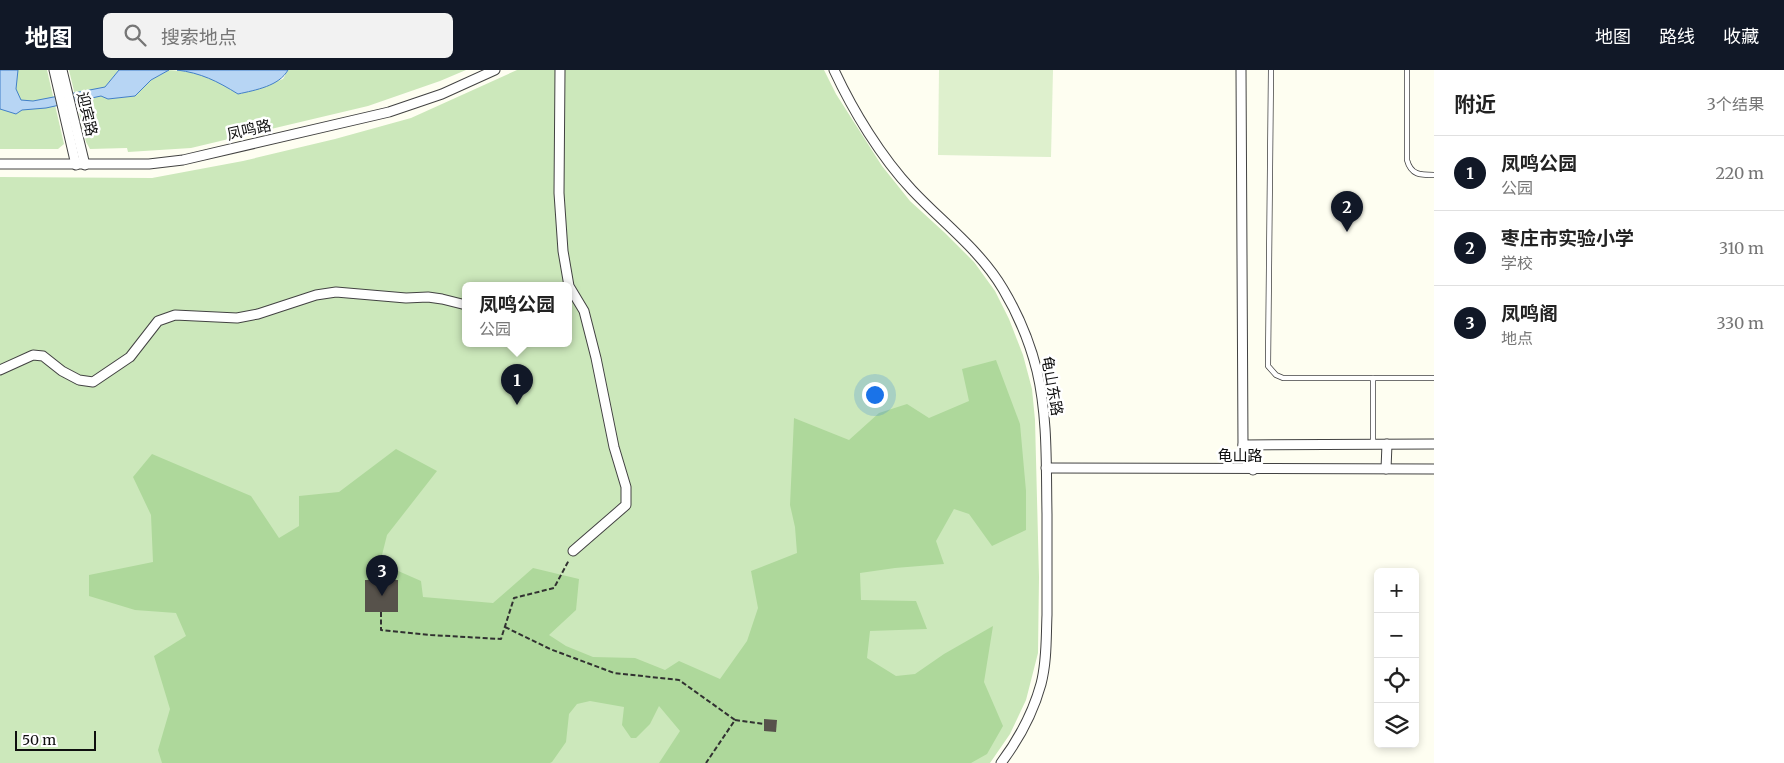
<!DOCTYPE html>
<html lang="zh">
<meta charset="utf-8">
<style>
:root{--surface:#fff;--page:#f2f2f2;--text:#222;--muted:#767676;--line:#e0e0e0;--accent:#111827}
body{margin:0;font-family:Merriweather,"Noto Sans SC",serif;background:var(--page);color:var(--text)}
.controls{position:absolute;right:15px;bottom:15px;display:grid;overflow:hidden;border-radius:8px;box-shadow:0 2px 8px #0003}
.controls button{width:45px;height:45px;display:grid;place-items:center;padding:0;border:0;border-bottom:1px solid var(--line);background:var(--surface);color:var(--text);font:25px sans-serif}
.scale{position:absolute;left:15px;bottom:12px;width:81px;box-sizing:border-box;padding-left:5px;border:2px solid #0f0f0f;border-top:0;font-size:14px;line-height:18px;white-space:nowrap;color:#0f0f0f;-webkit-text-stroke:4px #fff;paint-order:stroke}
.you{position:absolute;left:874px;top:324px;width:18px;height:18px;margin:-12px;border:4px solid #fff;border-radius:50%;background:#1a73e8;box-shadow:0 0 0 8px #1a73e833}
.badge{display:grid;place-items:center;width:32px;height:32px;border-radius:50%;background:var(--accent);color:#fff;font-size:16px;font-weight:700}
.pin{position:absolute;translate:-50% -41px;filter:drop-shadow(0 1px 2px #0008)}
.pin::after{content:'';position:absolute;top:26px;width:18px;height:15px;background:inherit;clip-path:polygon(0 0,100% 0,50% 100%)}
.popup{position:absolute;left:462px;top:212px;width:110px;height:65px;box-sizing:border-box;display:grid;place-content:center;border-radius:8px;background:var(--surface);filter:drop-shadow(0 1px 4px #0005);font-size:16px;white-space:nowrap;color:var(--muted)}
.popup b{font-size:19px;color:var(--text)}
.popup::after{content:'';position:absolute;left:50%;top:100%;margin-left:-10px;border:10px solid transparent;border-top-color:var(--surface)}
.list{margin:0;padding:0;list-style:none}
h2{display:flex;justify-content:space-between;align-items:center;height:65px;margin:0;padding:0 20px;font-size:21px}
h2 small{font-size:16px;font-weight:400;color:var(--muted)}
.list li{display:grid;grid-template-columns:32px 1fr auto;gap:15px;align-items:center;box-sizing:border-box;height:75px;padding:0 20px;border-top:1px solid var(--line)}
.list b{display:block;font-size:19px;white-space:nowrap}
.list p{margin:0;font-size:16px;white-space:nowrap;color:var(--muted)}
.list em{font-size:16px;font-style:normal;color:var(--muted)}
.icon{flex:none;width:28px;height:28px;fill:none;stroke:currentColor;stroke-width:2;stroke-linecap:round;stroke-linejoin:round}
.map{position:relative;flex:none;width:1434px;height:693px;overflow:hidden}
header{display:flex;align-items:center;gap:30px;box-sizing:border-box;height:70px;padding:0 25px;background:var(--accent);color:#fff}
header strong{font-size:24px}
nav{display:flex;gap:28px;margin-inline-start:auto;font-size:18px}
.search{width:350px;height:45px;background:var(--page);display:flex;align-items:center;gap:12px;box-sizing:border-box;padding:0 18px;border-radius:8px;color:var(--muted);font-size:19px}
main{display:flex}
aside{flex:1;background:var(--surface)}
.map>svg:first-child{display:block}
.green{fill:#cce8bb;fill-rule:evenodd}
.forest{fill:#aed89b}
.pitch{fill:#def0cd}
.water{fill:#b7d5f4;stroke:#417fc8}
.building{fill:#57524b}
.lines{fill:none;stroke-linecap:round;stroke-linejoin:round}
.service-casing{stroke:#424242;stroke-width:6}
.minor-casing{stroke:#424242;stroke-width:11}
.path{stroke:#313131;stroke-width:2;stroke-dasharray:5 2.5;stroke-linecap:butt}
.service{stroke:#fff;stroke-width:4.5}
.minor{stroke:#fff;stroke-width:9}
.labels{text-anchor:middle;stroke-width:5;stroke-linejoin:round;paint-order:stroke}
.street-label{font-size:15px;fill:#0f0f0f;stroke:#fff}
</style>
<header>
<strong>地图</strong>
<div class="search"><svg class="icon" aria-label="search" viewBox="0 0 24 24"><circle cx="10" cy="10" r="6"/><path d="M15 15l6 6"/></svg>搜索地点</div>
<nav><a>地图</a><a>路线</a><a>收藏</a></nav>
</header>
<main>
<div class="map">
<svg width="1434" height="693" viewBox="0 0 1434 693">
<rect width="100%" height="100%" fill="#fefef1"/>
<g class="green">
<path d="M0,0h47l17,74 -6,5h-58z"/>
<path d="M69,0h50l-14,17 -3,8 6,4 27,-3 16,-16 18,-10 23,2 22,7 24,15 45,-15 5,-9h178l-26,11 -72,25 -177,42 -63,4 -1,-4 -37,1 -4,-7z"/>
<path d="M517,0h307l12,24 46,72 28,35 35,32 29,29 21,29 14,28 14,36 9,34 3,31 4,157 -1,76 -12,47 -16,34 -20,29h-990v-586l152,1 91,-17 92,-22 76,-21zM466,216h102v58h-102z"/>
</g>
<path class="forest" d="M996,290l24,64 6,67v39l-34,16 -23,-32 -15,-5 -18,32 8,23 -49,4 -35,5 1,27 55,1 11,28 -57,2 -3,27 29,18 19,-2 29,-20 49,-28 -9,56 19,44 -16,28 -16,9h-312l21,-32 -21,-25 -9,18 -14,14h-5l-9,-13 2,-18 -34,-6 -13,3 -8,10 -3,28 -14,20 -2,1h-388l-4,-13 12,-41 -16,-53 32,-20 -10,-23 -41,-3 -46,-14v-21l64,-13 -2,-47 -18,-38 19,-23 99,42 28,42 20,-12v-30l40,-4 57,-43 41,22 -50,64 -7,28 41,18 2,16 70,6 40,-35 46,11 -3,31 -27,25 17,11 27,11 42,1 30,12 14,-9 41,18 27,-38 11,-33 -7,-37 46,-18 -2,-26 -5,-22 4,-87 55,22 30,-27 28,-9 22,14 40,-17 -7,-32z"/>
<path class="pitch" d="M939,0h114l-2,87 -113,-2z"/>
<g class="water">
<path d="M0,0h18l-2,19 5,11 12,1 72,-14 14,-17h50l-18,10 -16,16 -27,3 -7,-3 -55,12 -24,2 -6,4 -16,-5z"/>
<path d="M177,0h111c-9,16 -32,20 -50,24 -21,-13 -37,-21 -61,-24z"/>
</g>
<g class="building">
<rect x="365" y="510" width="33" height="32"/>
<path d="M764,649l13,1 -1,12 -12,-1z"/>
</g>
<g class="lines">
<defs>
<g id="service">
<path d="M1271,0l-3,296 8,9 7,3h151"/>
<path d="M1407,0v90c4,15 13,15 27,15"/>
<path d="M1373,308v66"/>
</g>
<g id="minor">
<path d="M54,0l22,95"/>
<path d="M62,0l23,95"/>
<path d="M560,0l-1,123 4,58 6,35 15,25 12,47 18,89 12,40v18l-53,46"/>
<path d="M834,0c19,41 47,87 78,120 31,33 68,60 91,99 15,25 27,54 34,82 11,47 9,96 10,143 0,34 0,67 0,101 -1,23 0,46 -6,69 -8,29 -22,55 -40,79"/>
<path d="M1241,0l2,375 10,25"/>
<path d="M0,94h149l34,-4 206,-48 53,-18 53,-24"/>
<path d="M0,300l33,-15 10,1 19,15 17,9 14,2 37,-25 28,-36 17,-6 62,3 21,-4 58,-19 20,-3 70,6 22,-1 14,2 24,6"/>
<path d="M1243,375l191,-1"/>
<path d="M1046,398l388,1"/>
<path d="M1386,399l1,-25"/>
</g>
</defs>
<use href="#service" class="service-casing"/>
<use href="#minor" class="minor-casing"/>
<g class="path">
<path d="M381,542v18l50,5 70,4 13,-41 40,-10 15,-28"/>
<path d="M505,557l45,22 64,24 65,7 56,40 -29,43"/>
<path d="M735,650l29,4"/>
</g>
<use href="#service" class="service"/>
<use href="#minor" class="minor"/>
</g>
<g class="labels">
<g class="street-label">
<text transform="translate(87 44) rotate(77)" y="5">迎宾路</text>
<text transform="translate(249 60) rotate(-13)" y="5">凤鸣路</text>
<text transform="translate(1052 316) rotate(80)" y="5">龟山东路</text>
<text x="1240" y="391">龟山路</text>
</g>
</g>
</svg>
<div class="controls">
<button>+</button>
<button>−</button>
<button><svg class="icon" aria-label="locate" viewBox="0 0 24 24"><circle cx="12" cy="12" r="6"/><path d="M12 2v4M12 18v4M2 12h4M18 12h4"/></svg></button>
<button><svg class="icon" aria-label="layers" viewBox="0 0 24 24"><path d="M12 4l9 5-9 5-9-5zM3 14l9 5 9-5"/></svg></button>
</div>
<div class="scale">50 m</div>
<div class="you"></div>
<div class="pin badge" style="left:517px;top:335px">1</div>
<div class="popup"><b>凤鸣公园</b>公园</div>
<div class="pin badge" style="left:1347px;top:162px">2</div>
<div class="pin badge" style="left:382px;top:526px">3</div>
</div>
<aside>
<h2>附近<small>3个结果</small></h2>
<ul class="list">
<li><span class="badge">1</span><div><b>凤鸣公园</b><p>公园</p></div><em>220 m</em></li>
<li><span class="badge">2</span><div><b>枣庄市实验小学</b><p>学校</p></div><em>310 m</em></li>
<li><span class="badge">3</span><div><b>凤鸣阁</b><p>地点</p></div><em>330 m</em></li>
</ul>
</aside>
</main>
